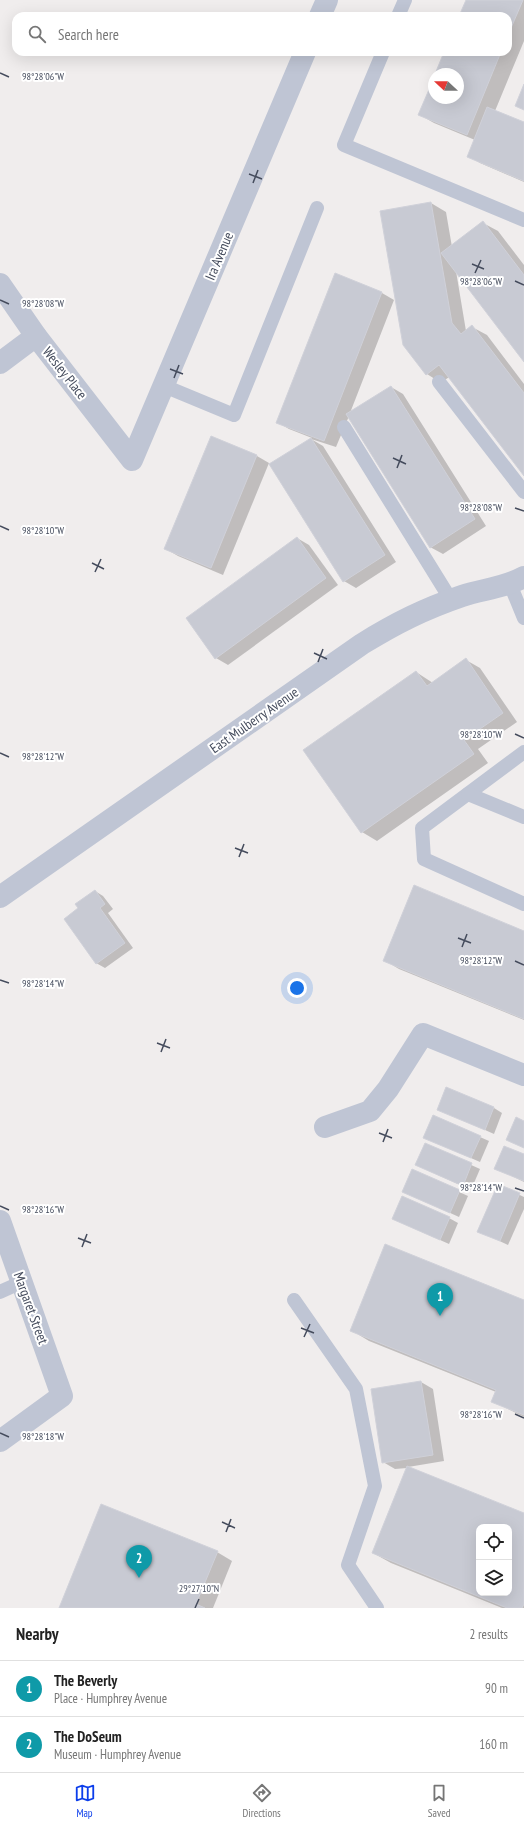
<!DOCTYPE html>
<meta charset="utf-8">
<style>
:root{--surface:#fff;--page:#f2f2f2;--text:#222;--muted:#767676;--line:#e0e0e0;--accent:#0c3eeb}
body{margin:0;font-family:"PT Sans Narrow",sans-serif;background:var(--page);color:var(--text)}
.controls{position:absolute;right:12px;bottom:12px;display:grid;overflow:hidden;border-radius:8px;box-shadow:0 4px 16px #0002}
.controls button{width:36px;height:36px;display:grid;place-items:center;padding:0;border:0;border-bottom:1px solid var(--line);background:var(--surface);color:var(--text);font:20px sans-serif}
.compass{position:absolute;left:428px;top:68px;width:36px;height:36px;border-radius:50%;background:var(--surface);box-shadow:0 4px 16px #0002;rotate:292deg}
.you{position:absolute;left:297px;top:988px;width:14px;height:14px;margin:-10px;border:3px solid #fff;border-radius:50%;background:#1a73e8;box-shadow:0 0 0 6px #1a73e833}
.badge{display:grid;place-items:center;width:26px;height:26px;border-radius:50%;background:var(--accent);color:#fff;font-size:13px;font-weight:700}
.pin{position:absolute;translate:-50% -33px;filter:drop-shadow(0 1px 2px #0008)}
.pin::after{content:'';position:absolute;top:21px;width:14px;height:12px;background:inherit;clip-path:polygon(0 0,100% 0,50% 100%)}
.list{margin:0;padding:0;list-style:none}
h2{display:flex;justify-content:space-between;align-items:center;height:52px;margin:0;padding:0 16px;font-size:17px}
h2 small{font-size:13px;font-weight:400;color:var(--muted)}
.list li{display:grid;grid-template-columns:26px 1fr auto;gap:12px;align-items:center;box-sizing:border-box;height:56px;padding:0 16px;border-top:1px solid var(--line)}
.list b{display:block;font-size:15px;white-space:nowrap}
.list p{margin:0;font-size:13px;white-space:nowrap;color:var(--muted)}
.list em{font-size:13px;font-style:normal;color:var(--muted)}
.icon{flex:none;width:22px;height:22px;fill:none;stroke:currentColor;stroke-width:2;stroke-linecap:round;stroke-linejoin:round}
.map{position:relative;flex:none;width:524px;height:1608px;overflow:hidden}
.search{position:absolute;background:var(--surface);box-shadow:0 4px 16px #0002;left:12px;right:12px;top:12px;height:44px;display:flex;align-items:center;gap:10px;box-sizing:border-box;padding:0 14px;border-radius:12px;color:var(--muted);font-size:15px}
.sheet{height:164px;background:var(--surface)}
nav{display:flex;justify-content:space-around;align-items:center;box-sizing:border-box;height:56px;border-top:1px solid var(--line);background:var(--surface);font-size:11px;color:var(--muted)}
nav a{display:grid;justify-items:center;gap:2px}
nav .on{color:var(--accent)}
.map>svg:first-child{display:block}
.shadow{fill:#0003;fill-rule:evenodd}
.building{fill:#c8cad3;stroke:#d0d1d9;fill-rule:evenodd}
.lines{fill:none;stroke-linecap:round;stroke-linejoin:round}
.lane{stroke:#bfc5d4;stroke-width:14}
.street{stroke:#bfc5d4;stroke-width:22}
.ticks{fill:none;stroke:#444b5c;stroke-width:1.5}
.labels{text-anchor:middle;stroke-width:4;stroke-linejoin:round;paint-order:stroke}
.street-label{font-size:14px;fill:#444b5c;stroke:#fff}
.ticks-label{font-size:10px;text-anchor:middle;fill:#444b5c;stroke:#fff;stroke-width:4;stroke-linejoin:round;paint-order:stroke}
</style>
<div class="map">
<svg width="524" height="1608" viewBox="0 0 524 1608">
<rect width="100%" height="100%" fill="#f0eded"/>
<g class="shadow">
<path d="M467,0h57v41l-29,70 29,12v59l-44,-19 -12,-7 7,-16 -41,-17 -14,-8 14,-35v18h24v-24h-21l9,-22h62v-36h-48z"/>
<path d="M431,203l15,9 6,35 31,-24 15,8 26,34v96l-68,-90 10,60 6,-4 15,8 37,49v90l-75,-97 -8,6 -14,-9z"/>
<path d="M335,275l47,18 12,7 -44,113 41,-26 12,7 83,132 -43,28 -13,-7 -81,-131 -13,31 -25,-8 12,7 73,116 -40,26 -12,-7 -74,-116 42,-27 -23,-9 -12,-7z"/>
<path d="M212,437l45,19 12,7 -46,112 -45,-19 -12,-7z"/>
<path d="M297,538l12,7 29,40 -110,80 -12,-7z"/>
<path d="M466,660l14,8 37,54 -39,27 10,14 -111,78 -15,-9 54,-160 17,11z"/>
<path d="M95,891l8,5 10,13 -5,4 25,35 -28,20 -9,-5z"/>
<path d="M524,932v88l-125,-51 -15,-9z"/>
<path d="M494,1108l8,5 -8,21 -56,-25z"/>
<path d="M480,1137l9,4 -9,21 -55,-24z"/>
<path d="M425,1144l55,25 -9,21 -55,-25z"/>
<path d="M524,1156v26l-28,-14z"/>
<path d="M413,1171l55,25 -9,21 -55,-25z"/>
<path d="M498,1185l26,12v12l-16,36 -30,-14z"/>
<path d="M449,1218l9,5 -9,21 -56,-25z"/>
<path d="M524,1301v116l-32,-16 4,-9 -127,-51 -18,-11z"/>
<path d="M421,1382l12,7 11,72 -36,6 116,47v94h-22l-111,-45 -18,-10 34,-85 -12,1 -12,-7zM479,1527h30v66h-30z"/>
<path d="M217,1552l15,9 -19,47h-153z"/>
</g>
<g class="building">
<path d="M466,0h57l-15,35v-19h-49z"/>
<path d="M444,52h57l-34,83 -49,-20 16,-37v20h24v-24h-23z"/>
<path d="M524,84v26l-9,-4z"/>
<path d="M487,107l37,15v59l-57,-24z"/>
<path d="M431,202l21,121 9,11 11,-9 52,68v83l-85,-111 -13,10 -23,-30 -23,-134z"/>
<path d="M483,221l41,54v87l-83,-109z"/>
<path d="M335,273l47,19 -58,149 -48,-18z"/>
<path d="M391,386l84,133 -45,29 -84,-134z"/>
<path d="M211,436l46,19 -46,113 -47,-19z"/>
<path d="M311,438l74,117 -42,27 -74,-118z"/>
<path d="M297,537l29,41 -111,81 -29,-41z"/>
<path d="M466,658l37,55 -39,27 10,14 -113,79 -58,-83 113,-79 11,15z"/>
<path d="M414,885l110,46v88l-141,-58z"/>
<path d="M95,890l10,14 -5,4 25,35 -29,21 -32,-45 14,-11 -3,-4z"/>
<path d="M446,1087l48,20 -9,23 -48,-20z"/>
<path d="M433,1115l48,21 -10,22 -48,-20z"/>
<path d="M516,1117l8,4v27l-18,-8z"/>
<path d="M425,1143l47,20 -9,23 -48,-21z"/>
<path d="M504,1146l20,8v27l-30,-12z"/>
<path d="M412,1169l48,21 -10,23 -48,-21z"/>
<path d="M498,1184l22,9 -20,48 -23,-9z"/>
<path d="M402,1196l48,21 -10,23 -48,-21z"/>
<path d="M385,1244l139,56v115l-33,-13 5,-12 -146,-59z"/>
<path d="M421,1381l12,74 -51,8 -11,-74z"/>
<path d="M407,1466l117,47v91l-2,4h-15l-135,-55zM479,1527h30v66h-30z"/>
<path d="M101,1504l117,47 -22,53 9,4h-146z"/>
</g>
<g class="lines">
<g class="lane">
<path d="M398,16l7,-16"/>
<path d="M383,52l-39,93 180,75"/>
<path d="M439,382l85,110"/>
<path d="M164,386l70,29 83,-207"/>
<path d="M344,427l107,173"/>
<path d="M510,584l14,34"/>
<path d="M524,752l-102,76 2,31 100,45"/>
<path d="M468,794l56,23"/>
<path d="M0,1292l22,-10"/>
<path d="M294,1300l62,89 19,97 -27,79 29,43"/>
</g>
<g class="street">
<path d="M320,16l7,-16"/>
<path d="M0,284l36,52 96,124 173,-408"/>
<path d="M0,363l36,-27"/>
<path d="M0,897l362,-253c34,-21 62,-35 100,-48 22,-7 42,-8 62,-19"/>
<path d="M325,1127l45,-16 18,-22 35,-55 101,41"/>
<path d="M0,1221l62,175 -62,45"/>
</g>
</g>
<path class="ticks" d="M0,73l9,4M249,174l13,5M253,183l5,-13M472,264l12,5M475,273l6,-13M515,281l9,4M0,300l9,4M170,369l13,5M174,378l5,-13M393,458l13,6M397,468l5,-13M515,508l9,3M0,526l9,4M92,563l12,6M95,572l6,-13M314,653l13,6M318,662l5,-13M515,734l9,4M0,753l9,4M235,848l13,5M239,857l5,-13M458,938l13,5M462,947l5,-13M515,961l9,4M0,980l9,3M157,1043l13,5M161,1052l5,-13M379,1133l13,5M383,1142l5,-13M515,1188l9,3M0,1206l9,4M78,1238l13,5M82,1247l5,-13M301,1328l13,5M304,1337l6,-13M515,1414l9,4M0,1433l9,4M222,1522l13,6M226,1532l5,-13M195,1608l4,-9"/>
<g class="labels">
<g class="street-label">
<text transform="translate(219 256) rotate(-67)" y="5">Ira Avenue</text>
<text transform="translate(65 373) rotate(52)" y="5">Wesley Place</text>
<text transform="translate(254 720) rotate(-35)" y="5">East Mulberry Avenue</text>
<text transform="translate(31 1308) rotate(70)" y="5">Margaret Street</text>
</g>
</g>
<g class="ticks-label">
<text x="43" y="80">98°28'06"W</text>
<text x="481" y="285">98°28'06"W</text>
<text x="43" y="307">98°28'08"W</text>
<text x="481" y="511">98°28'08"W</text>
<text x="43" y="534">98°28'10"W</text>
<text x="481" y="738">98°28'10"W</text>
<text x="43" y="760">98°28'12"W</text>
<text x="481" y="964">98°28'12"W</text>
<text x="43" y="987">98°28'14"W</text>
<text x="481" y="1191">98°28'14"W</text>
<text x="43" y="1213">98°28'16"W</text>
<text x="481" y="1418">98°28'16"W</text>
<text x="43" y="1440">98°28'18"W</text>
<text x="199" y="1592">29°27'10"N</text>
</g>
</svg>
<div class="controls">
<button><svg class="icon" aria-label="locate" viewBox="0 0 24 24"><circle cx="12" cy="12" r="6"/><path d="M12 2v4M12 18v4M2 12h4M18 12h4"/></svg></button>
<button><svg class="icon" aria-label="layers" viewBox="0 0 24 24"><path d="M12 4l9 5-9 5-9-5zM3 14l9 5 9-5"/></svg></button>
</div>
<svg class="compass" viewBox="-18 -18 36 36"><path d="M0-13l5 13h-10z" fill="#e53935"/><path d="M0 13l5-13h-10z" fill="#767676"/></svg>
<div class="you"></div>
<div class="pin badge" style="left:440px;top:1316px;background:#0f9aa8">1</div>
<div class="pin badge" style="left:139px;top:1578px;background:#0f9aa8">2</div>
<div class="search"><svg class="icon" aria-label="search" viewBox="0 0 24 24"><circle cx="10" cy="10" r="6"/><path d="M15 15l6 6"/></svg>Search here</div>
</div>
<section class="sheet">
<h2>Nearby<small>2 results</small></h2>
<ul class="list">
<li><span class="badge" style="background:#0f9aa8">1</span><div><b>The Beverly</b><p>Place · Humphrey Avenue</p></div><em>90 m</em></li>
<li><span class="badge" style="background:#0f9aa8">2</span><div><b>The DoSeum</b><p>Museum · Humphrey Avenue</p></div><em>160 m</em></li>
</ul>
</section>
<nav>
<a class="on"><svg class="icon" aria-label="map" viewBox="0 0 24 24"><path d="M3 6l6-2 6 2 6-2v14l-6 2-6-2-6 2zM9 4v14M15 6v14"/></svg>Map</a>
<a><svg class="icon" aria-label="directions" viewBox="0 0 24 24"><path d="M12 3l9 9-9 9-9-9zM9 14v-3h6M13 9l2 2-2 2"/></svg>Directions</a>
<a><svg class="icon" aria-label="saved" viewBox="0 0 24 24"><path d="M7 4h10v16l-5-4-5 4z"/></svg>Saved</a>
</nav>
